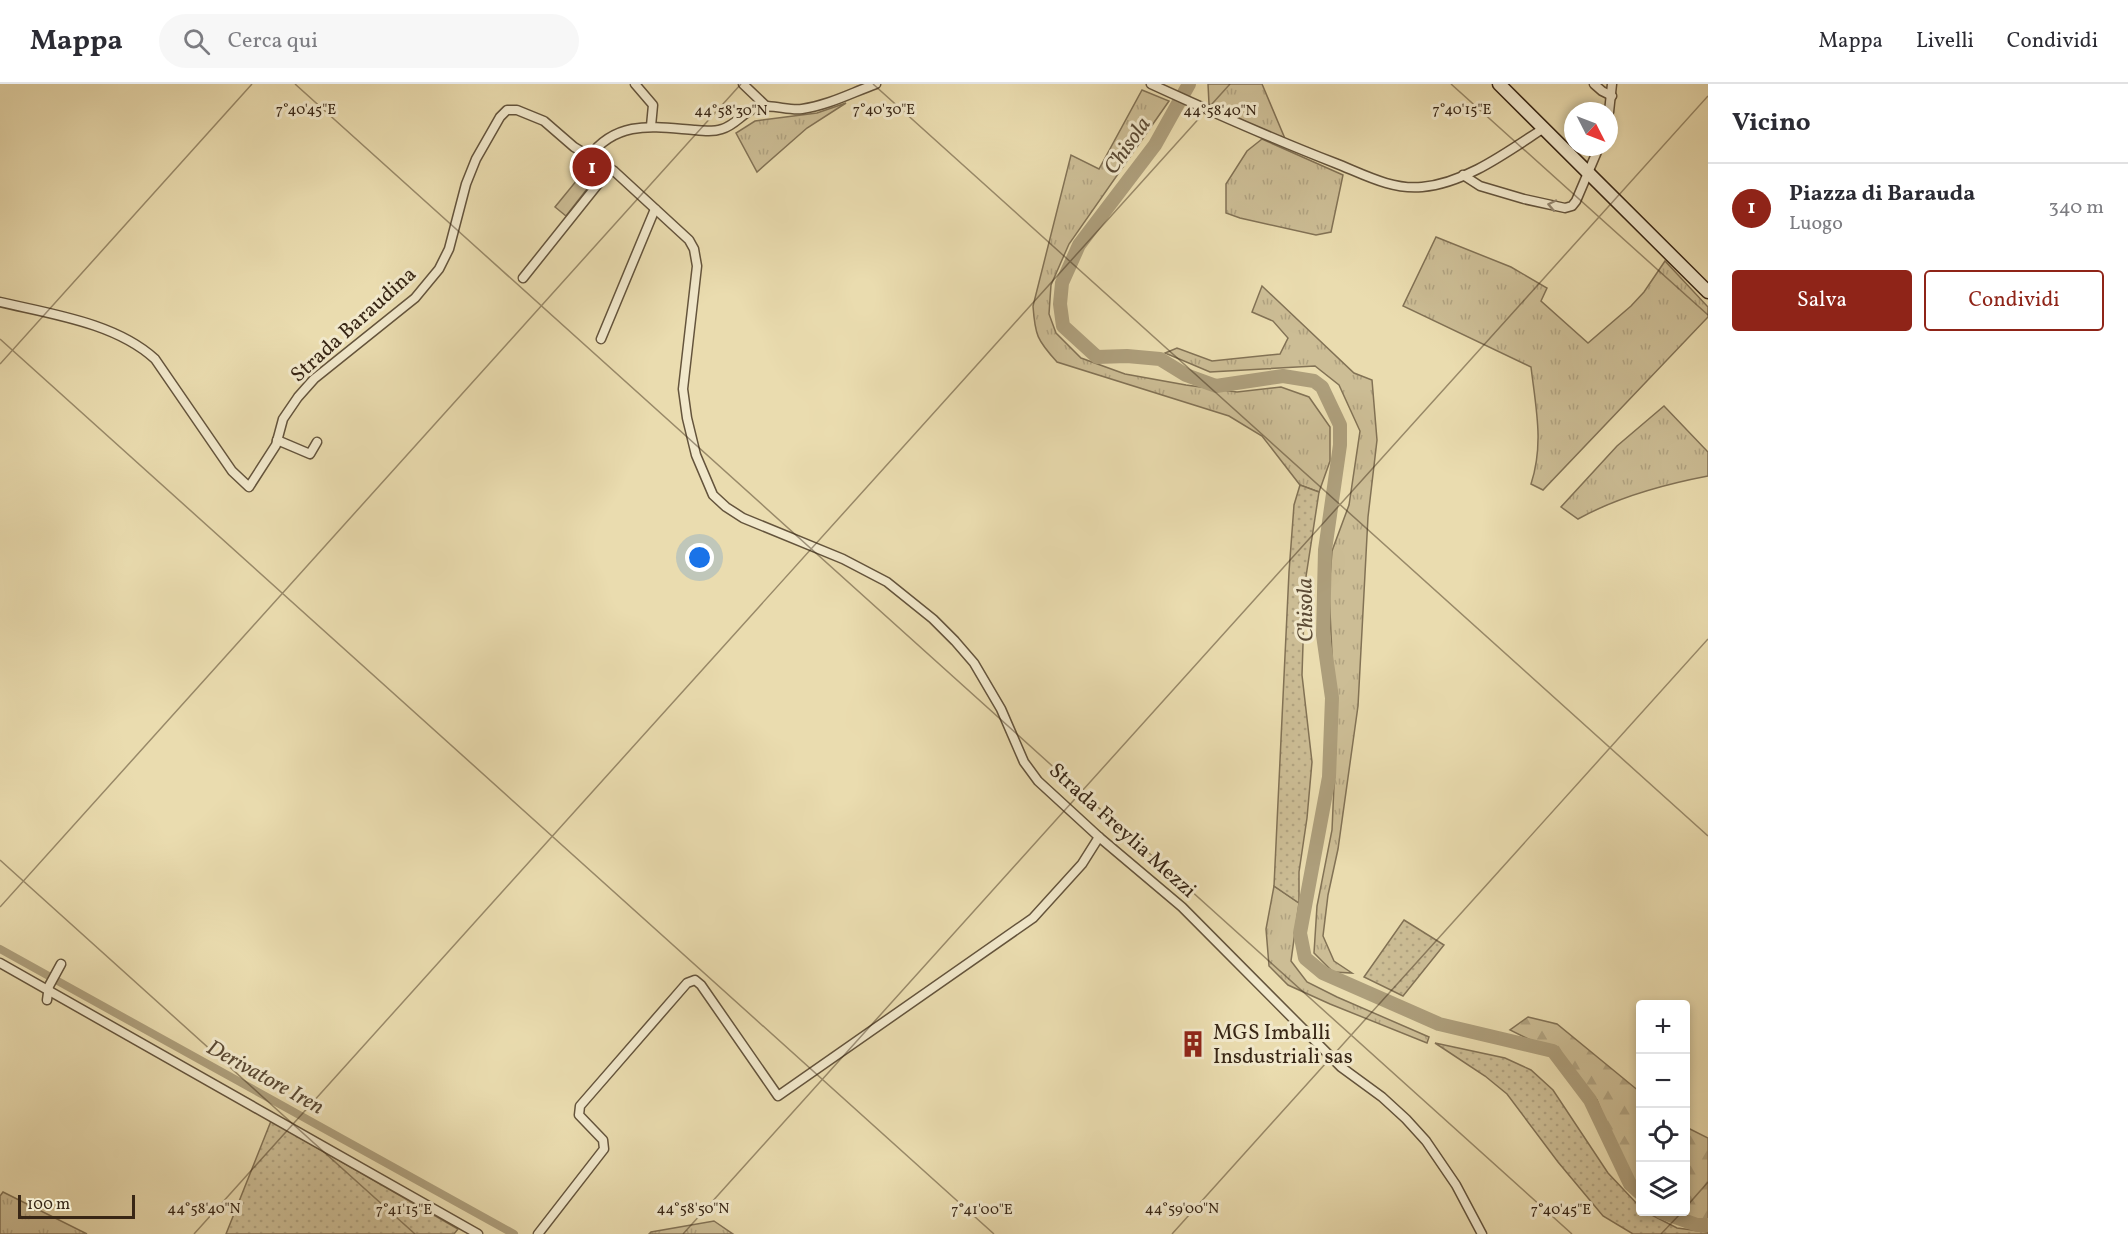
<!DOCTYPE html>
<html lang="it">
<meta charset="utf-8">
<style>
:root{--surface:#fff;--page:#f7f7f7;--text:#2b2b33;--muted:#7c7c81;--line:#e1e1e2;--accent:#8f2418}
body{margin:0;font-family:Vollkorn,serif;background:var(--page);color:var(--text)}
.controls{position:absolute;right:18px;bottom:18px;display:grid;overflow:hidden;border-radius:6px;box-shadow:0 3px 9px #0003}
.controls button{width:54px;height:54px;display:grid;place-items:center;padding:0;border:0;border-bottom:2px solid var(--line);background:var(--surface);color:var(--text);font:30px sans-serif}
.compass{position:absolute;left:1564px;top:18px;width:54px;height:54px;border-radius:50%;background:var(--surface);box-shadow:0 3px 9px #0003;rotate:132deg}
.scale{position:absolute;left:18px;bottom:15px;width:117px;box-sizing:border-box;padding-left:6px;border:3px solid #382615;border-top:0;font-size:16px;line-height:21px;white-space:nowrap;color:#382615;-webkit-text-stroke:4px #f1e8cb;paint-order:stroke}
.you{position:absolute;left:700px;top:474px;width:21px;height:21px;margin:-15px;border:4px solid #fff;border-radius:50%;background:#1a73e8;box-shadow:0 0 0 9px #1a73e833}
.badge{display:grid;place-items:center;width:39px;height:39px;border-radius:50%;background:var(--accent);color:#fff;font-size:20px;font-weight:700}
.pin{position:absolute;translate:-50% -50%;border:3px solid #fff;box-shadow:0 2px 6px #0006}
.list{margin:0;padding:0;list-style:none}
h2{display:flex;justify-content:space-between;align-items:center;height:78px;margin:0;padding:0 24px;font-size:26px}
h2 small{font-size:20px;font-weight:400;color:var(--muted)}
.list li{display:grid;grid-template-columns:39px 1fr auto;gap:18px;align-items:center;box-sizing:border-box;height:90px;padding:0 24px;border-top:2px solid var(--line)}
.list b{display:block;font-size:22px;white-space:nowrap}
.list p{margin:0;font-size:20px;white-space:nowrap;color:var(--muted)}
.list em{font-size:20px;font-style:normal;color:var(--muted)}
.actions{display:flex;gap:12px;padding:18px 24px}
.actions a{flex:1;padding:14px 0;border:2px solid var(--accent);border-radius:6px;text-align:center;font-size:21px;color:var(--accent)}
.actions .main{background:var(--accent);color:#fff}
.icon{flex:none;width:33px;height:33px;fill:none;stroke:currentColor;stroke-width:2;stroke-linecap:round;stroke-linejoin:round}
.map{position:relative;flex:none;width:1708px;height:1150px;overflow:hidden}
header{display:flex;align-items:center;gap:36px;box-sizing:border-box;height:84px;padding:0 30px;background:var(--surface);border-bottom:2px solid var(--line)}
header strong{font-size:28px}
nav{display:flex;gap:33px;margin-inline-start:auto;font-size:21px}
.search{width:420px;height:54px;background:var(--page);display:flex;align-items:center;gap:15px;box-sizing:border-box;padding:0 21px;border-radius:33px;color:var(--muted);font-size:22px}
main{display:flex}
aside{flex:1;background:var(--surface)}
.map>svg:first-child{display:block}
.grass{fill:url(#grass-tufts);stroke:#827255;stroke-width:1.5}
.forest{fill:url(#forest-firs);stroke:#827255;stroke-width:1.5}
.garden{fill:url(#garden-dots);stroke:#827255;stroke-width:1.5}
.pitch{fill:#ccbd95;stroke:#827255;stroke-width:1.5}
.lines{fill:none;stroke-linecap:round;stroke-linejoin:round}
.canal{stroke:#ad9e7b;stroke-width:8}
.river{stroke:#ad9e7b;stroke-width:14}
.street-casing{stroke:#64543c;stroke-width:11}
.secondary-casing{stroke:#382615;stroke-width:15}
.street{stroke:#f1e8cb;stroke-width:8}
.secondary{stroke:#f1e8cb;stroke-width:12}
.oneway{stroke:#948770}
.ticks{fill:none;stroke:#382615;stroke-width:1.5;stroke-opacity:0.45}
.labels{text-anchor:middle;stroke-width:6;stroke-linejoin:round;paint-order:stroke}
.street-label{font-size:21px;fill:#382615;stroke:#f1e8cb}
.poi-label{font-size:21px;fill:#382615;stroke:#f1e8cb;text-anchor:start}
.water-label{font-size:22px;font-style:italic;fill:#5b4a34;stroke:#f1e8cb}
.ticks-label{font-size:15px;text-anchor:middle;fill:#382615;stroke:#f1e8cb;stroke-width:6;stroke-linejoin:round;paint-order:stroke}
</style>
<header>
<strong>Mappa</strong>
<div class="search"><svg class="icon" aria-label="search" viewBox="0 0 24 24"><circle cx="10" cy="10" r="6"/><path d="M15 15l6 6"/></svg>Cerca qui</div>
<nav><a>Mappa</a><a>Livelli</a><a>Condividi</a></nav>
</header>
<main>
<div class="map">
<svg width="1708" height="1150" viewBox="0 0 1708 1150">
<defs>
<pattern id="grass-tufts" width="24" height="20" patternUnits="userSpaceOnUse" patternTransform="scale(1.5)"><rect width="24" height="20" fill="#ccbd95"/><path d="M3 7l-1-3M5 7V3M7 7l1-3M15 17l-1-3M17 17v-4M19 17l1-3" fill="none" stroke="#b0a280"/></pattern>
<pattern id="forest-firs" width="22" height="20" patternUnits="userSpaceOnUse" patternTransform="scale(1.5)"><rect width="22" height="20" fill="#ccbd95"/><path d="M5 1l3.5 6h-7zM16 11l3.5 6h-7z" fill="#b0a280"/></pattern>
<pattern id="garden-dots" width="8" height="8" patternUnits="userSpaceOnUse" patternTransform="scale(1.5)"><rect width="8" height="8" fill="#ccbd95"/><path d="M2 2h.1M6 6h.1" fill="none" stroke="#b0a280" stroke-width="1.8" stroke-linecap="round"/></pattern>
</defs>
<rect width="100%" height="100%" fill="#eadcaf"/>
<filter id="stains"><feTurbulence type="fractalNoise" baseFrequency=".00333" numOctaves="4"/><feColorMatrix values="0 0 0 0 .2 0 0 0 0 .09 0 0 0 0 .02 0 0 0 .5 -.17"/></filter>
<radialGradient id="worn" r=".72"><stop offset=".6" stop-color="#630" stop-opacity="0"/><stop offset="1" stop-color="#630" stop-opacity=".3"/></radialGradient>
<g class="grass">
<path d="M1208,0h54l24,57 -77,-37z"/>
<path d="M1142,6l27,11 -100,143 -18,41 -2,29 7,19 25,25 44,16 61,11 51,7 44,-5 28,10 21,30v34l-11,31 -19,-7 -38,-49 -33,-20 -172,-54c-20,-22 -22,-27 -24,-56l38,-151 28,14z"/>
<path d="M846,19l-39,25 -50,44 -21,-39 19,-12 62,-8z"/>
<path d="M1262,55l81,36 -12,57 -15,3 -76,-17 -14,-5v-29l21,-33z"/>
<path d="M1436,153l75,30 36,21 -6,13 47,42 43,-37 13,-14 21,-31 43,46v10l-165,173 -12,-6c13,-40 5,-75 0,-117l-128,-61z"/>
<path d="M1262,202l92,87 18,7 5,60 -9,77 -10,189 -20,143 -10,46 -5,41 11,25 18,12 -19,-1 -19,-19 3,-47 15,-76 4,-89 -7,-151 3,-39 17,-46 11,-74 -21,-46 -24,-19 -105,6 -45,-19 12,-5 35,13 68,-7 8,-16 -15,-17 -21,-9z"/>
<path d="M1664,322l44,46v24c-42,8 -92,22 -130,43l-17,-12 56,-61z"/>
<path d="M1274,802l25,17 -8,58 16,21 30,15 92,40 -2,6 -97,-39 -42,-19 -19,-19 -3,-37z"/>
<path d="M3,1108l84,42h-87v-38z"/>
<path d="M714,1137l19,13h-84l2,-2z"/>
</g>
<g class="forest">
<path d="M1528,933l29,7 83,68v101l-10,-9 -33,-84 -44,-49 -43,-21z"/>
<path d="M1686,1043l22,11v86l-11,1 -36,-13h25z"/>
</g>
<g class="garden">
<path d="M1300,401l19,7 -14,91 -3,92 10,87 -5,56 -8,54v31l-25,-17 15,-314 5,-67z"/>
<path d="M1404,836l40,25 -41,51 -39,-19z"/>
<path d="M1435,959l70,15 26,12 22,20 55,83 32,34v5h6l31,16 31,4v2h-75l-30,-18 -45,-54 -51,-68 -22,-18z"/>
<path d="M271,1037l187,108 -4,5h-228z"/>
</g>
<path class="pitch" d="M577,96l10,9 -21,27 -11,-9z"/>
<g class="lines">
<path class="canal" d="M0,865l514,285"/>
<g class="river">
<path d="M1189,0l-34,61 -76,100 -17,38 -2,21 3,22 34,31 30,-1 33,3 26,16 30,11 67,-10 31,5 8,6 18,38v20l-15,105 -2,85 9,63 -3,79 -29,156 5,25 18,15 116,51 114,27 37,49 40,84 10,9"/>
<path d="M1661,1128l36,13h11"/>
</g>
<defs>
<g id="street">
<path d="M635,0l18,21 -2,21"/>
<path d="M743,0l23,22"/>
<path d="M1151,0c61,28 122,55 184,79 28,11 56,27 87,24 44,-4 85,-35 122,-59"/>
<path d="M1594,0l8,7 10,5"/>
<path d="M1609,28l3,-28"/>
<path d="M589,73c28,-38 66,-30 105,-27 10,1 19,2 28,-1 14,-4 21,-17 34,-21 15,-5 31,3 46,1 27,-4 49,-16 74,-25"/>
<path d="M1463,91l17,11 44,13 41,9 7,-2 4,-5 23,-54"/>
<path d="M523,194l87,-109"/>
<path d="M0,218c51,12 116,21 155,57l77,112 17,16 27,-42 7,-26 15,-22 16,-18 101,-81 24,-29 10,-20 17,-65 10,-25 24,-42 7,-7h10l27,11 30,26 40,24 75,69 5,9 3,17 -14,123 4,29 9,37 17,40 13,12 17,11 100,41 44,23 46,37 22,22 19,22 27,46 23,53 14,19 61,56 83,70 159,160 41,30 24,22 20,22 30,44 26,49"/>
<path d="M601,255l54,-130"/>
<path d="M277,356l33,14 7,-12"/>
<path d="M0,879l478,271"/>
<path d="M47,916l2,-14 12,-22"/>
<path d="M538,1150l66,-85 -1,-9 -24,-25 1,-9 107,-123 8,-3 6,5 77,111 255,-178 49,-54 17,-27"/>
</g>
<path id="secondary" d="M1499,0l209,208"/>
</defs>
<use href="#street" class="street-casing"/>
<use href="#secondary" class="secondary-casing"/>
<use href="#street" class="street"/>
<use href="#secondary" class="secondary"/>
</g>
<defs><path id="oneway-chevron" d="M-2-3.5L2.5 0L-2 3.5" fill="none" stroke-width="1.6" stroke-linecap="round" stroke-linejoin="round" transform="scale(1.5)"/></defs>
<use class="oneway" href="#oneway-chevron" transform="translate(1552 121) rotate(-168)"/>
<path class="ticks" d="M295,0l1277,1150M873,0l835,752M1451,0l257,231M0,255l994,895M0,280l252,-280M0,776l415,374M0,823l741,-823M1686,1123l22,-25M194,1150l1036,-1150M683,1150l1025,-1138M1172,1150l536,-595M1661,1150l21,-22"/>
<defs>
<symbol id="building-bare" viewBox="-9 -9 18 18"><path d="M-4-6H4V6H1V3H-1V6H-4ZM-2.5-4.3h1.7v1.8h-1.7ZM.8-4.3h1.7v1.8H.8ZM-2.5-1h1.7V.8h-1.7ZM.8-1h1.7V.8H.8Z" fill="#8f2418" stroke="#f1e8cb" stroke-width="2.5" paint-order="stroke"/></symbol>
</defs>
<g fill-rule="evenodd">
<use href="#building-bare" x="1174" y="941" width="38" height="38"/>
</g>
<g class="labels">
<g class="street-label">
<text transform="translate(353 240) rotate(-42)" y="7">Strada Baraudina</text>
<text transform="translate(1123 746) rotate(42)" y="7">Strada Freylia Mezzi</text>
</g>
<g class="poi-label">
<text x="1213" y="955">MGS Imballi<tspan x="1213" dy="24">Insdustriali sas</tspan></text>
</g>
<g class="water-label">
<text transform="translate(1126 61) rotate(-55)" y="8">Chisola</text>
<text transform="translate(1304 526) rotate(-91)" y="8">Chisola</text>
<text transform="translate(266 992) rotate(29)" y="8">Derivatore Iren</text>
</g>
</g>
<g class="ticks-label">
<text x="1462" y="30">7°40'15"E</text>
<text x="306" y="30">7°40'45"E</text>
<text x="884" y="30">7°40'30"E</text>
<text x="731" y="31">44°58'30"N</text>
<text x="1220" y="31">44°58'40"N</text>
<text x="204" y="1129">44°58'40"N</text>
<text x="693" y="1129">44°58'50"N</text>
<text x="1182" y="1129">44°59'00"N</text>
<text x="404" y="1130">7°41'15"E</text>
<text x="982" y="1130">7°41'00"E</text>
<text x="1561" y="1130">7°40'45"E</text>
</g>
<rect width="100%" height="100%" filter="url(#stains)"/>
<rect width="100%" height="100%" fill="url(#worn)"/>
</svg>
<div class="controls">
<button>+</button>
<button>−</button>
<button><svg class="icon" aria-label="locate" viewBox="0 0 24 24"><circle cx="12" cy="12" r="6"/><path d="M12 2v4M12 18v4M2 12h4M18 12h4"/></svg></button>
<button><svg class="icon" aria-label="layers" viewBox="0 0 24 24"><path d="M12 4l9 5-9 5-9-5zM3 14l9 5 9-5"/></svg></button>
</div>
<svg class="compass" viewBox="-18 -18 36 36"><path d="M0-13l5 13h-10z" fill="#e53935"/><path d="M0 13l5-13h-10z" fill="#7c7c81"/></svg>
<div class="scale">100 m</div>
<div class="you"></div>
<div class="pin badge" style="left:592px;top:83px">1</div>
</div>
<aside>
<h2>Vicino<small></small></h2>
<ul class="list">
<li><span class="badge">1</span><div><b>Piazza di Barauda</b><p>Luogo</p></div><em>340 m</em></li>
</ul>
<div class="actions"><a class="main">Salva</a><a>Condividi</a></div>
</aside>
</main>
